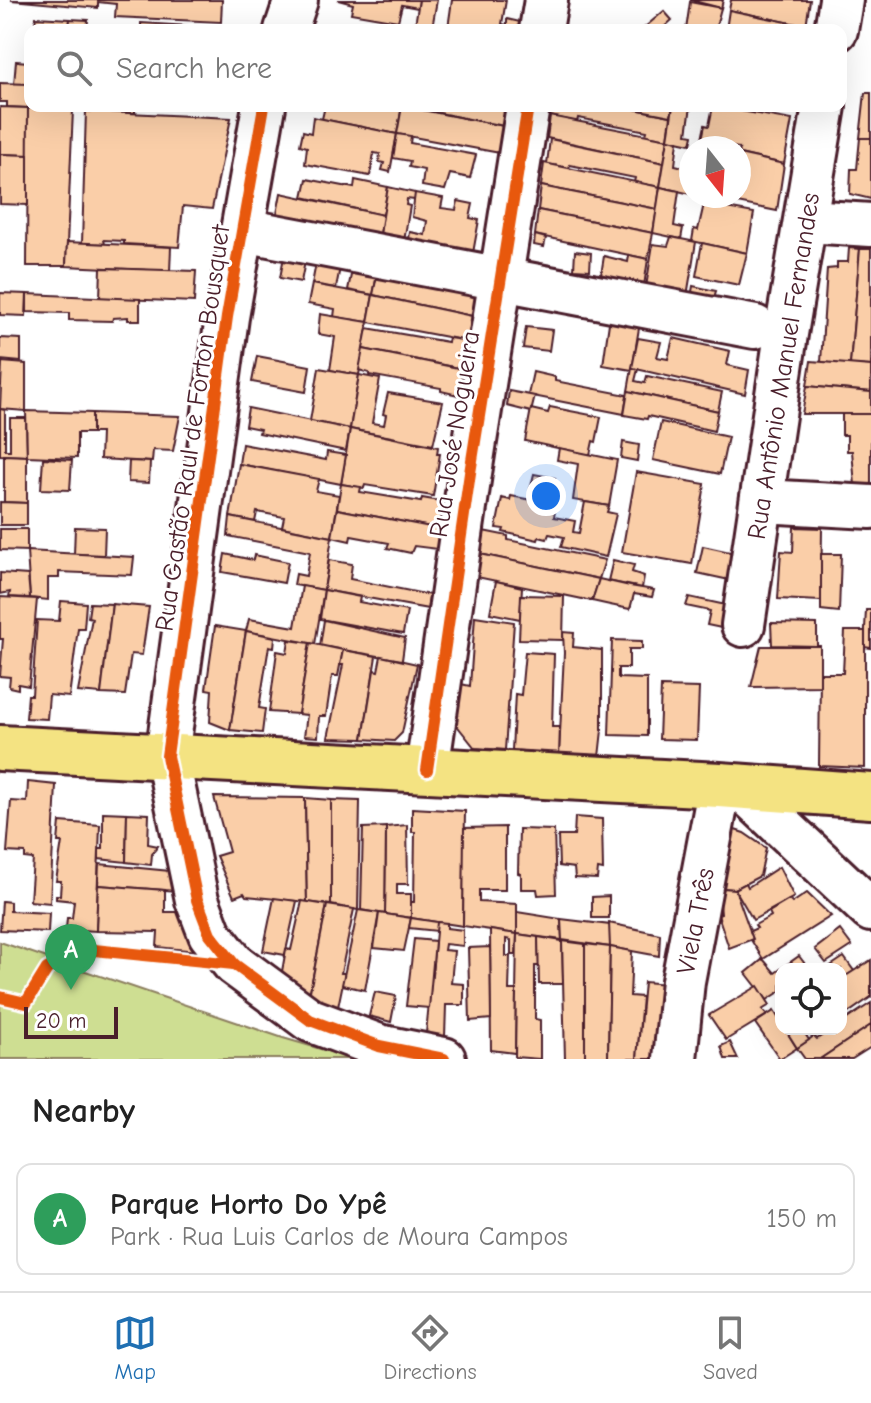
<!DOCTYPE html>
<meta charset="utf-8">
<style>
:root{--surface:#fff;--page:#f2f2f2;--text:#222;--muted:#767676;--line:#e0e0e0;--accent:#1f6fb2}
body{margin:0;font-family:"Comic Neue",sans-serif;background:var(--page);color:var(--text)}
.controls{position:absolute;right:24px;bottom:24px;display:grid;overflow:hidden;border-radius:16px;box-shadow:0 8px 32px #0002}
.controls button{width:72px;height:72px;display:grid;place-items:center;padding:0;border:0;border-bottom:2px solid var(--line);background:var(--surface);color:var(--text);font:40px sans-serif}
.compass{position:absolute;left:679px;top:136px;width:72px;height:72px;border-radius:50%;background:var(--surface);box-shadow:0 8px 32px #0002;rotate:163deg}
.scale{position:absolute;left:24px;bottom:20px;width:94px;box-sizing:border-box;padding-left:8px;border:4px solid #4a1f2b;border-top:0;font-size:22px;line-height:28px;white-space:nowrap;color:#4a1f2b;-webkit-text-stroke:6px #fff;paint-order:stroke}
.you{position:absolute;left:546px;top:496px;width:28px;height:28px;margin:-20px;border:6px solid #fff;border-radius:50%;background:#1a73e8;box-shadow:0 0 0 12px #1a73e833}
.badge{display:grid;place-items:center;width:52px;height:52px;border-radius:50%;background:var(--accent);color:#fff;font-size:26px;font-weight:700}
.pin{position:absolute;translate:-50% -66px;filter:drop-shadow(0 2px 4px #0008)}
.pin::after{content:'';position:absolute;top:42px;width:28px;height:24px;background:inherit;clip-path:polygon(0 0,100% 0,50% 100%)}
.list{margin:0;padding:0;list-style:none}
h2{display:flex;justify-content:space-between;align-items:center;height:104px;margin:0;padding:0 32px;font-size:34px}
h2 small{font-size:26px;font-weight:400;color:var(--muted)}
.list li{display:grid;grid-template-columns:52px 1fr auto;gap:24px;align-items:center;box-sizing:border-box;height:112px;margin:0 16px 16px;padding:0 16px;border:2px solid var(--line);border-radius:16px}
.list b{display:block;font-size:30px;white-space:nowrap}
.list p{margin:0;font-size:26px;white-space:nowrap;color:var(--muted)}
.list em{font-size:26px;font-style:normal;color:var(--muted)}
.icon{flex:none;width:44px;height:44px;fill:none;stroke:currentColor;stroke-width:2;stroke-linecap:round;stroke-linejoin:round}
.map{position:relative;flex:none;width:871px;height:1059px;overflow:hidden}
.search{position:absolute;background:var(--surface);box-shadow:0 8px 32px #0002;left:24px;right:24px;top:24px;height:88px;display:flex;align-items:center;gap:20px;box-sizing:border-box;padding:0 28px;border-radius:16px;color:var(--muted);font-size:30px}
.sheet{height:232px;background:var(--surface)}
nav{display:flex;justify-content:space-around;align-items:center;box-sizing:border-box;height:112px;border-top:2px solid var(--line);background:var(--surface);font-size:22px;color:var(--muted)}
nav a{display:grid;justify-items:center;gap:4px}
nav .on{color:var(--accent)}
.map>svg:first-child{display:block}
.green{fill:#cede92;stroke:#8c7e5e;stroke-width:2}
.building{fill:#facea8;stroke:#4a1f2b;stroke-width:2}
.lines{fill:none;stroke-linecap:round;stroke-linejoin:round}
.minor-casing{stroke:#4a1f2b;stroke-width:48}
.major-casing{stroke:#4a1f2b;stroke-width:50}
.minor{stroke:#fff;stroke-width:42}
.major{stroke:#f4e382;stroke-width:44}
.cycleway-casing{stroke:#fff;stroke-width:17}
.cycleway{stroke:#e8590c;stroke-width:12}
.labels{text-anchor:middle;stroke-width:6;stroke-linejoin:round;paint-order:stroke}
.street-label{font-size:26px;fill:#4a1f2b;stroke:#fff}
</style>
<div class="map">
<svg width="871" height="1059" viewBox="0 0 871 1059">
<rect width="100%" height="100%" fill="#fff"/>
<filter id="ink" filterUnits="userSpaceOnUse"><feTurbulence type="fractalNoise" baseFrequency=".0125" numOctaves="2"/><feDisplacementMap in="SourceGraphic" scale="16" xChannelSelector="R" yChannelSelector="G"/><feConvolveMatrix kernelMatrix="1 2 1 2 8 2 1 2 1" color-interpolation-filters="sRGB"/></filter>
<g filter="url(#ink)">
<path class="green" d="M0,942l283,96 72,21h-355z"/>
<g class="building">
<path d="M11,0h211l-1,22 -106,-5 1,-13 -18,-2v6z"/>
<path d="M338,0h81l-1,8 -16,-3 -4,16 -47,-8 2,-9z"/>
<path d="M419,0h18l-5,28 -17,-3z"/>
<path d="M452,0h54l-4,24 5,1v-6l13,3 -1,8 -71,-2z"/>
<path d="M690,0h33l-2,8z"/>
<path d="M731,0h79l-4,26 -77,-16z"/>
<path d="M690,2l31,6 -6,22h-29z"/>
<path d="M729,10l77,16 -1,4h-79z"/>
<path d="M664,11l8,9 -11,10h-13l-3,-3z"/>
<path d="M36,17l34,2 -1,11h-35z"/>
<path d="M70,19l18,1 -1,10h-18z"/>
<path d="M141,23l79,5v2h-79z"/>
<path d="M16,61l13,1v22h-15z"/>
<path d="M29,62l1,44h105v7l-107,-5z"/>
<path d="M0,83l29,1 -1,24 -21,-1v-5h-7z"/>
<path d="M865,93h6v45h-11z"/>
<path d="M325,106h77l-5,28 -75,-15z"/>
<path d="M402,106l102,20 -4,27 -103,-19z"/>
<path d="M405,106h102l-3,20z"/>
<path d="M552,106h67l52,10 -3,23 -22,-4 1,-4 -69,-13 -1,4 -27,-6z"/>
<path d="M619,106h54l-2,10z"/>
<path d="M673,106h18l-4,28 6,1 -2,9 -23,-5z"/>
<path d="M713,106l79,14 -8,44 -44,-10 -1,-6 -38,-4 4,-19 4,1z"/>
<path d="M0,107l28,1v47l-28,-1z"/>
<path d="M28,108l45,2 -7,156h-39z"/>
<path d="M86,111l145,7 -19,91 -29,-3 -4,41 -55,-3v-3l-20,-1 1,4 -23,-1z"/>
<path d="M550,116l118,23 -4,24 -117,-25z"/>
<path d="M313,117l84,17 -7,38 -8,-2 2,-7 -5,-1 1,-8 -6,-1 -4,23 -65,-12 2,-17 -7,-2 3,-14 8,2z"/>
<path d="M397,134l14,2 -1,7 66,12 -6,23 -20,-4 -5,16 -23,-4 2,-16 -15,-3 1,-6 -17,-3z"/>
<path d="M860,138h11v61l-21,-5 1,-25h6z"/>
<path d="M550,139l114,24 -4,24 -26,-5 1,-4 -65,-13 -1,3 -22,-4z"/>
<path d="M668,139l10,2 -3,24 13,3 3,-9v35l-31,-7z"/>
<path d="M0,154l28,1v50l-28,-1z"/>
<path d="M739,154l45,10 -7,47 -74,-15h36z"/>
<path d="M544,163l116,24 -3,22 -116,-23z"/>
<path d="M307,179l47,9 1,-8 33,7 -5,28 -80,-18z"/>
<path d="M541,186l116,23 -4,24 -115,-23z"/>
<path d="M388,187l27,6v7l-8,-1 -1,6 4,1 -6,35 -25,-2z"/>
<path d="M660,187l19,4 -5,35 9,2 -2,11 -28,-6z"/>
<path d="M281,193l102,22 -4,24 -14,-6 -63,-15 -1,6 -25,-5z"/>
<path d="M415,193l28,5 -2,10 15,2 2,-9 15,3 -3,14 9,2 -6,33 -65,-8 2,-13 15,3 2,-14 -15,-4z"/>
<path d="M704,204l50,9 -7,40 -55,-12 2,-12 4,1z"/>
<path d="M538,210l115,23 -5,26 -113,-24z"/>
<path d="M535,235l11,3 -2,9 -10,-2z"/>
<path d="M671,237l25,5 -10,60 -41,-9 8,-49 15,2z"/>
<path d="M67,242l104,5 -1,24 -104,-5z"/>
<path d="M702,243l45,10 -8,32 -43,-9z"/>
<path d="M849,248l11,1 -10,116 -29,-3 6,-93 10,-1v-6h11z"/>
<path d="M860,249h11v117l-21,-1z"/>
<path d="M285,251l21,5 -5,26 -21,-4z"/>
<path d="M575,251l16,2 -1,17 -16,-1z"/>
<path d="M629,255l19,4 -5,34 -43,-12 4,-25 24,6z"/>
<path d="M317,258l24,4 -5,26 -24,-4z"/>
<path d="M353,265l25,5 -5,25 -25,-5z"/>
<path d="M101,268l95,3 -2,31 -94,-4z"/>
<path d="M378,270l99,19 -5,27 -99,-21z"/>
<path d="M312,284l61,11 -5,27 -34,-5 1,-8 -27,-5z"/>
<path d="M693,286l23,5 -5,16 -21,-4z"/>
<path d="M0,293l27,1 -1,22 -26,-1z"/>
<path d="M27,294l113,5v21h-12v-3l-15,1 -1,3 -43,-1v-7l-42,-1z"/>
<path d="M373,295l99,21 -4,25 -100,-19z"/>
<path d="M320,314l48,8 -9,53 -29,-5 5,-33 -17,-3z"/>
<path d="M610,316l30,6 -8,48 -29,-5z"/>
<path d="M526,327l26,3 -3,21 -26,-3z"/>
<path d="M367,328l81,14 1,-4 19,3 -5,28 -100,-20z"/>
<path d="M0,338l21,1v23l-21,-2z"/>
<path d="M638,338l23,4 -4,15 11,2 5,-21 57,13 -3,14 22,5 -4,24 -113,-26z"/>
<path d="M363,349l100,20 -5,26 -17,-4v-3l-72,-13v-2l-10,-3z"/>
<path d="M257,356l53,10 -4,26 -54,-10z"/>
<path d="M811,361l60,5v26l-64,-6z"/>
<path d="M2,362l24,2v47l-26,-2z"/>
<path d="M319,368l40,7 -9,54 -40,-8z"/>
<path d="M632,368l6,1 -3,12 10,2 2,-7 75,16 -4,19 -90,-20z"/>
<path d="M533,372l22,5v4l72,14 -3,19 -96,-19z"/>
<path d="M359,375l21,4 -8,44 12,2 2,-10 -3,-1 5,-21 55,9 -10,43 -83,-16z"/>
<path d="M807,386l64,6v22h-69z"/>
<path d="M509,391l26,5 -4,16 -24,-6z"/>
<path d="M628,391l90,20 -4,20 -66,-15 -1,3 -23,-4z"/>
<path d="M550,407l51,10 -5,25 -3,-1 -3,14 -65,-14 6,-32 17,4z"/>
<path d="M248,408l102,21 -4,22 -87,-18 1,-4 -15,-3z"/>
<path d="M0,409l5,1v40h5v-32h16l1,38 -27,-1z"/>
<path d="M26,411l66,2v20h-15v25l-50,-2z"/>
<path d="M92,413l88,3 -7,35 -20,-1 -1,12 -52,-3 1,-26h-9z"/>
<path d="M842,414h29v71h-16l-3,-34h-5v-16h-5z"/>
<path d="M661,422l67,15 -8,37 -67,-14z"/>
<path d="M350,429l88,18 -1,7h3l-7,42 -68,-11 -1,3 -23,-4z"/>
<path d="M623,442l16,3 -2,16 -16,-3z"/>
<path d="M242,444l84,16 1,-8 19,3 -5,29 -102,-20z"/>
<path d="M559,448l58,12 -8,46 -36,-6 5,-36 -21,-4z"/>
<path d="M4,455l23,1v47l-23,-1z"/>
<path d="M43,458l29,2 -2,30 -29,-1z"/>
<path d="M129,461l21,1 -1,21 -21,-1z"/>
<path d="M239,464l80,15 -3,12 23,4 -7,42 -50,-10 2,-10 -27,-5 -2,10 -25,-5z"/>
<path d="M636,472l69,12 -13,80 -70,-12z"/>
<path d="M534,474l21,4 -4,16 -21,-4z"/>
<path d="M341,484l20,3 -1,5 61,10 1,-4 23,4 -4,27 -104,-20z"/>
<path d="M511,496l36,7 -2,6 10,2 -1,6 21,4 -2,11 6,1 6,-31 24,4 -2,6 9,2 -10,43 -45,-10 3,-10 -15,-3 -2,5 -8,-2 -1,3 -35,-8 1,-3 -8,-1 6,-30 8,2z"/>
<path d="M0,502l27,1v22h-27z"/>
<path d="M337,509l104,20 -4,20 -23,-3 -3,7 -24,-5 2,-5 -38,-7 -1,5 -18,-4z"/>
<path d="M230,517l102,20 -8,53 -30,-5 2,-11 10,2 4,-24 -82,-16z"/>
<path d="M75,527l30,1 -1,27 -30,-1z"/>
<path d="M794,527l28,1 -1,73 -43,-2 3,-48 12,1z"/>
<path d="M0,529h27v22l-27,-1z"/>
<path d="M483,531l25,5v4l97,20 -6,19 -119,-25z"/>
<path d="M703,546l36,8 -5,27 -37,-8z"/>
<path d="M27,551l107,6 -2,18 -73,-3v6h-11v22l-18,-2z"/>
<path d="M225,554l28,6 1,-5 34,7 -4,21 -62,-11z"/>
<path d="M480,554l119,25 -7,22 -115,-24z"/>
<path d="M821,554h20l-2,58 -18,-2z"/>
<path d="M329,560l23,4 -2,15 80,16 -2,14 -104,-19z"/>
<path d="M613,560l21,5 -2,7 12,4 -2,12 -34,-7z"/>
<path d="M0,573l28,2 2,23 -21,-1 1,-5 -10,2z"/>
<path d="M599,579l31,7 24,4 -2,7 -18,-3 -4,15 -20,-4 -18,-4z"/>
<path d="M496,581l26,6 -2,32 -30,-6z"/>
<path d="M302,586l22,4 -9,54 -69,-13 3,-12 46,8z"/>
<path d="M324,590l36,7 -1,5 48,9 -4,23 -83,-15z"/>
<path d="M521,595l43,1 -1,44 -44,-1z"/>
<path d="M0,597l37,2 -8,87 -11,-2v5l-9,-2 1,-10 -10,-1 3,-37h-3z"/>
<path d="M689,597l46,10 -4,23 -24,-5 3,-14 -24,-5z"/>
<path d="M61,601l25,2 -2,25h-6l-9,69 -20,-2 -2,24 -21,-1 2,-23h4l5,-75 22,1z"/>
<path d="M90,603l22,1 -11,90 -23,-2 14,-74 -4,-1z"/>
<path d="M112,604l37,3 -7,48 -11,-1 -6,41 -24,-1z"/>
<path d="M866,610h5v38l-7,-1z"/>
<path d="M475,616l39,6 -9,128 -30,-2 -20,-25 6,-39 9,2z"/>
<path d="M324,620l81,18 -3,22 -82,-14z"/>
<path d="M771,623l46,1v22l-45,-1z"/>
<path d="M215,626l31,5 -16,99 -20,-8 2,-32 -6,-1z"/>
<path d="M246,631l29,6 -1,10 -5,-1 -10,62 6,1 -3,24 -32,-3z"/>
<path d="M845,631h20v137l-46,-2 1,-93h23z"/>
<path d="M563,632l11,1 -1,14 29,3v80l-3,27 -40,-3 5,-101z"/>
<path d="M289,640l21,3 -12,71 -29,-2 8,-61 10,2z"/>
<path d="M612,640l30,1v8h-13v19h-11v10l29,1v57l-38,-1z"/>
<path d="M310,643l33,7 -5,26h-6l-6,40h-7l-1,21 -14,-1 3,-21 -9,-1z"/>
<path d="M761,646h59v40l-69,1z"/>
<path d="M343,650l33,6 -13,83 -35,-1 15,-73h-3z"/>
<path d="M525,652l29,2 -2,73h8l-1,27 -47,-4 3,-56 6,1z"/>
<path d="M381,656l36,8 -15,69 -8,8 -31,-2 11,-69 4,1z"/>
<path d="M661,687l38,1 -2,52 -38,-1z"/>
<path d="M28,782l28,3 -6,118 -20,-2 3,-42 -8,-1v-5l-18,-1 4,-51 16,1z"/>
<path d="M214,797l91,1 2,104 -61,-6 -2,-3 -10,4 -18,-41 13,-4z"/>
<path d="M305,798l26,2v105l-24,-3z"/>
<path d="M331,800l29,1 -2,109 -27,-5z"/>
<path d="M412,808l53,3 -2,115 -52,-8v-16h3l1,-70h-3z"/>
<path d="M103,812l24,1 -1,49 -27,-3v-10h4z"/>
<path d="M127,813l22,1 -1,30 10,2 -6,8 -1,11 -25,-3z"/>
<path d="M575,817l27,2 1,51 -5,-1 -1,10 -22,-1 -1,-10 -15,-2 -1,-30h16z"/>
<path d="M60,822l40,3 -4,106 -30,-2 1,-11h5l2,-17 -18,-2v-4h4l1,-14h-5l6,-39h-4z"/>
<path d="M407,825l1,59h-11v10h14v24l-26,-4 1,-87z"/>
<path d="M386,827l-1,87 -24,-4 2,-82z"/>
<path d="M505,827v63h-26v12l38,2v30l-54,-8 1,-98z"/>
<path d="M519,829l35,1 2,64 -18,1 -1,-6h-16v-15l-3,-1z"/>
<path d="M732,829l12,4 22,15 -6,28 -25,13 -13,-1z"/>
<path d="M99,864l71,7 7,20 -79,-6z"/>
<path d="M779,867l15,30 -41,23 -18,-31 11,-6 2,4z"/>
<path d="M98,885l67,5v22h19l13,39 -40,-4 1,-15 -62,-1z"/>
<path d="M722,888l13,1 18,50 -24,9 -11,-33 3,-1 -1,-11z"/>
<path d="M807,893l24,23 -68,43 -12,-19 2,-1 -3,-8 7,-3 -2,-3 16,-9 -2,-4 20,-12 3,3z"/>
<path d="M609,896v22h-17v-21z"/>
<path d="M274,898l23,3 -12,54 -22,-4z"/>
<path d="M2,901l8,1v9l39,2 -1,19 -48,-2z"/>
<path d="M302,901l25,4 -18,91 -28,-19 5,-28 5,1z"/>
<path d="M327,905l27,4 -13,64h4l-7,34 -29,-11z"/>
<path d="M358,910l21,3 -14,77 -23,-5z"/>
<path d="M517,912l44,7 1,21 -45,-6z"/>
<path d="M379,913l32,5 -7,33 -30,-3z"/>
<path d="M411,918l26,4v9l-28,-3z"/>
<path d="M561,919l49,6v22l-48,-7z"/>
<path d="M437,922l10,1v5l16,2v16l-18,-2 -1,6 10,1 -3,32 13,1v21h-18l-1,32 -19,-4z"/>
<path d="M609,923l51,11 -1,22 -49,-9z"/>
<path d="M490,930l27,4 -1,21h-5v-15l-5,-1v17h4l-1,34h7l-1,63 -24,-3z"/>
<path d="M840,930l12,16 -26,17 -11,-14z"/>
<path d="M517,934l21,3 1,29h-4v53l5,1v39l-25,-2z"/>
<path d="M538,937l24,4 1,43h-24z"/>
<path d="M414,939l21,2 -6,67 -23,-2z"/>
<path d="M562,941l23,3v115h-20z"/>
<path d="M585,944l25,3 -2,112h-23z"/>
<path d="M490,947l1,72 -21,2 -2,-73z"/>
<path d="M610,947l22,4 -2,45 12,1 -5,62h-29z"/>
<path d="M799,956l6,8 -5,3 1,2h-20v22l-14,9 -21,-27 17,-14 12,14z"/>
<path d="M844,957l10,14 -13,8v-10h-15z"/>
<path d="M871,960v37l-30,21v-39z"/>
<path d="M644,982l22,2 -1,75h-28z"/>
<path d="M758,986l12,19 -8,5 5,5 -41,25 -17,-25z"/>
<path d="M375,992l21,4 -5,26 -22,-6z"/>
<path d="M871,1003v22l-51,34h-15l-8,-11 17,-12 3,3 15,-10h9v-6z"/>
<path d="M774,1011l7,11v7h4l12,19 -17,11 -25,-36z"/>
<path d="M871,1025v22l-19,12h-32z"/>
<path d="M785,1029h17l7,11 -12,8z"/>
<path d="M730,1042l8,17h-13l-4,-13z"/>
</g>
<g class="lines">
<defs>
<g id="minor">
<path d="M286,30l10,-30"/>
<path d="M541,30l5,-30"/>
<path d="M836,30l5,-30"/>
<path d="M264,106l-37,211 -60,439 30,144 13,34 24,30 76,56 69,26 65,13"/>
<path d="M806,221l65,4"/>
<path d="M243,230l512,97"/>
<path d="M762,501l109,6"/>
<path d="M743,625l43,-291 38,-228"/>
<path d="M427,770l43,-297 58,-367"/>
<path d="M740,787l131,123"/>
<path d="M675,1059l8,-78 37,-196"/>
</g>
<path id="major" d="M0,748l720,37 151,11"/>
</defs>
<use href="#minor" class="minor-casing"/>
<use href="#major" class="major-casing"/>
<use href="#minor" class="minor"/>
<use href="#major" class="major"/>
<defs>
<g id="cycleway">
<path d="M264,106l-37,211 -60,439 30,144 13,34 24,30 76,56 69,26 65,13"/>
<path d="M427,770l43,-297 58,-367"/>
<path d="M0,997l26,6 21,-34 37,-20 150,15"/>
</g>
</defs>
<use href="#cycleway" class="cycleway-casing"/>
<use href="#cycleway" class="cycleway"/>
</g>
</g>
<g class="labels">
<g class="street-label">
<text transform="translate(783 366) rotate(-81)" y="9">Rua Antônio Manuel Fernandes</text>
<text transform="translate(192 428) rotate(-82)" y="9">Rua Gastão Raul de Forton Bousquet</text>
<text transform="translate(454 434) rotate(-81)" y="9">Rua José Nogueira</text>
<text transform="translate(695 921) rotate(-79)" y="9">Viela Três</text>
</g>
</g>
</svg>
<div class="controls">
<button><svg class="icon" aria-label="locate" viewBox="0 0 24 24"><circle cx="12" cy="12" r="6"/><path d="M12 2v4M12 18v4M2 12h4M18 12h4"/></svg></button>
</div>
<svg class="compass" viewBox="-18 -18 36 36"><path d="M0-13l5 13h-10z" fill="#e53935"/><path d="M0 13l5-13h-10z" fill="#767676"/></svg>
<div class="scale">20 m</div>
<div class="you"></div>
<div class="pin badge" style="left:71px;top:990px;background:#2e9e5b">A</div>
<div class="search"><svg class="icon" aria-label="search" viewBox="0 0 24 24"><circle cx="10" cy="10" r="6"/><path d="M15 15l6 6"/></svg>Search here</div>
</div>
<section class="sheet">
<h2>Nearby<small></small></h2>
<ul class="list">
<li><span class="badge" style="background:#2e9e5b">A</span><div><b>Parque Horto Do Ypê</b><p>Park · Rua Luis Carlos de Moura Campos</p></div><em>150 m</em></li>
</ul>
</section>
<nav>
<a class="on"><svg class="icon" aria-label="map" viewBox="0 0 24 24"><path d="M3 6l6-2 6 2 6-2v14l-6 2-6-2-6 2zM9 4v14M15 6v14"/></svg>Map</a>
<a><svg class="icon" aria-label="directions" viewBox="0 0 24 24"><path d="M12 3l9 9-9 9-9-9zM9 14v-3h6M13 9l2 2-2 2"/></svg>Directions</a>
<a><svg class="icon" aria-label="saved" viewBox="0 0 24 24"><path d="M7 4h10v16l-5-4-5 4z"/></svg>Saved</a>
</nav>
